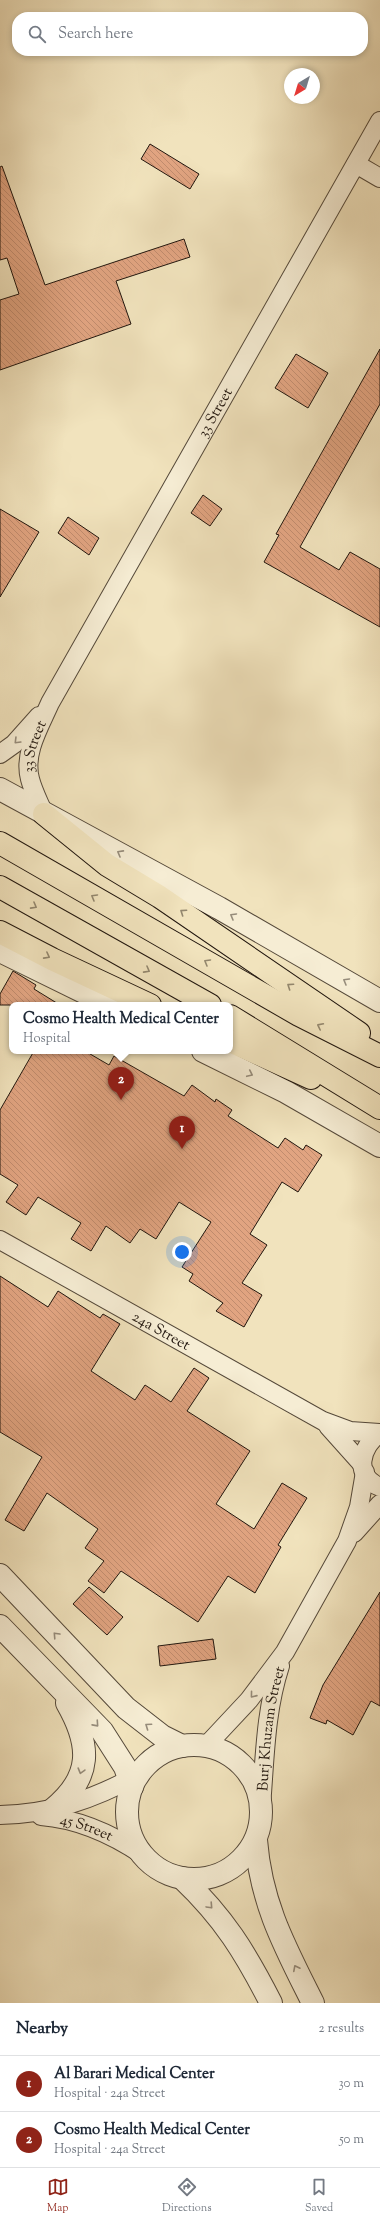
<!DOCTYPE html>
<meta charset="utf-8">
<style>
:root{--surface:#fff;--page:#f2f2f3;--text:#1f2937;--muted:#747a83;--line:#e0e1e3;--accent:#8f2418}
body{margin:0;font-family:"Sorts Mill Goudy",serif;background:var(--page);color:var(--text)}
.compass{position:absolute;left:284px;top:68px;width:36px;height:36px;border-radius:50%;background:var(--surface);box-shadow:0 2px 6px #0003;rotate:218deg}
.you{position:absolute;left:182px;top:1252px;width:14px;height:14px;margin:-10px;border:3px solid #fff;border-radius:50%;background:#1a73e8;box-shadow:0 0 0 6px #1a73e833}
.badge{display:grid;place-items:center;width:26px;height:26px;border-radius:50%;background:var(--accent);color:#fff;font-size:13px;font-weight:700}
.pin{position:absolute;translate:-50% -33px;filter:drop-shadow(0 1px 2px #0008)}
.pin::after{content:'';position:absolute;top:21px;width:14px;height:12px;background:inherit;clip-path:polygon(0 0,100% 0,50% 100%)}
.popup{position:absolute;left:9px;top:1002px;width:224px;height:52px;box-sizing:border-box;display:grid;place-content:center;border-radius:8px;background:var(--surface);filter:drop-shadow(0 1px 3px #0005);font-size:13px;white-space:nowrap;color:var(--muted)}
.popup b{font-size:15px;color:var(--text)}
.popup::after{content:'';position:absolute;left:50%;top:100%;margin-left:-8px;border:8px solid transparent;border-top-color:var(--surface)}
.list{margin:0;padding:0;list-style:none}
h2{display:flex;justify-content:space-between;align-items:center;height:52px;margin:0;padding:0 16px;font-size:17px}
h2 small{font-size:13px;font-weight:400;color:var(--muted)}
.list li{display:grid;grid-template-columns:26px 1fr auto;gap:12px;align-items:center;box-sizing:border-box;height:56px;padding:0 16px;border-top:1px solid var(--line)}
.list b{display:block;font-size:15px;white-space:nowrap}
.list p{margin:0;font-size:13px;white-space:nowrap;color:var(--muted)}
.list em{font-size:13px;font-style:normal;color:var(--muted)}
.icon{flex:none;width:22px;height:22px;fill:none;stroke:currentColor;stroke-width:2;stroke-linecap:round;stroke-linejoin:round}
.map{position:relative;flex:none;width:380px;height:2003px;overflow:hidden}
.search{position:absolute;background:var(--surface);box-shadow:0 2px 6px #0003;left:12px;right:12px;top:12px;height:44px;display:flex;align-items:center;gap:10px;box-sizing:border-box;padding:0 14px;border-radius:16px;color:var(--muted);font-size:15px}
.sheet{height:164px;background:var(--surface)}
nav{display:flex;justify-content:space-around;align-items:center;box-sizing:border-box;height:56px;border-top:1px solid var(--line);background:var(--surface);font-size:11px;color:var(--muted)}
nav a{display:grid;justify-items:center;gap:2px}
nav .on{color:var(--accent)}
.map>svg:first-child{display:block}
.building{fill:url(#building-back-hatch);stroke:#21160e}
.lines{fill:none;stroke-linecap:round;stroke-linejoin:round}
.minor-casing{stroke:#55493a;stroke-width:20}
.tertiary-casing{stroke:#55493a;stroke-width:24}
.motorway-casing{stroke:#21160e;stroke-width:24}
.minor{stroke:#f6edd4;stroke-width:18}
.tertiary{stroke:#f6edd4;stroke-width:22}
.motorway{stroke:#f1e3bd;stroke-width:22}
.oneway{stroke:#968c7b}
.oneway2{stroke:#93876e}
.labels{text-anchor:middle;stroke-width:3.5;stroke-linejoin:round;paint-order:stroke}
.street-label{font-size:15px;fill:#21160e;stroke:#f6edd4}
</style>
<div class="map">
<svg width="380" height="2003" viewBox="0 0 380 2003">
<defs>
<pattern id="building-back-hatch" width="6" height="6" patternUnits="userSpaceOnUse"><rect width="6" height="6" fill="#e1a481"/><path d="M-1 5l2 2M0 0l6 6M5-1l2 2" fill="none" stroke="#c18c6e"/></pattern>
</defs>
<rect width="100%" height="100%" fill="#f1e3bd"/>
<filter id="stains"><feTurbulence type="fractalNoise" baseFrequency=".005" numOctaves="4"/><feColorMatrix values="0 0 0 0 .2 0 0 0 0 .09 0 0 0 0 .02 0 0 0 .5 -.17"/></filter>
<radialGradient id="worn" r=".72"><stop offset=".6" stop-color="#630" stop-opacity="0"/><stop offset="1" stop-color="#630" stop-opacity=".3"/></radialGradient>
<g class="building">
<path d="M150,144l49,30 -9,15 -49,-30z"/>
<path d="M2,166l43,119 139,-46 6,18 -74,24 15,43 -131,46v-70l19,-6 -12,-36 -7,2v-93z"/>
<path d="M380,349v55l-80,143 39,23 11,-18 30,17v58l-116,-65 15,-27 -3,-1z"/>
<path d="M296,354l32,19 -20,35 -33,-20z"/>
<path d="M203,495l19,14 -12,17 -19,-13z"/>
<path d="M0,509l39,23 -39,65z"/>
<path d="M68,517l31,21 -10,17 -31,-22z"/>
<path d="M13,971l23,14 -2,4 26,16h-60v-11z"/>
<path d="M34,1051h51l24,14 5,-9 70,40 8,-11 23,17 1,-3 16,11 -4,6 50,32 7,-10 18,12 3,-5 16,10 -24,37 -16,-10 -32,52 17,11 -25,38 20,12 -18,32 -28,-16 7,-8 -34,-22 4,-7 -11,-7 29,-45 -32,-20 -23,37 -16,-10 -10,14 -24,-17 -15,25 -20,-12 10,-16 -43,-26 -12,18 -20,-13 12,-17 -18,-11v-64z"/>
<path d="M0,1276l48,31 10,-16 42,27 3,-4 17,10 -29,47 44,29 10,-15 26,17 23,-34 15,10 -22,33 63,40 -34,53 38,25 28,-46 25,15 -29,47 3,2 -26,46 -27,-17 -30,46 -77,-51 -17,22 -16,-12 16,-20 -19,-13 13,-19 -51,-36 -23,38 -19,-11 37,-63 -42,-25z"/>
<path d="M89,1587l34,30 -16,18 -34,-31z"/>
<path d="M380,1592v114l-9,-5 -18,34 -26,-15 -1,4 -16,-6 13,-33z"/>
<path d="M213,1639l3,20 -56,7 -2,-20z"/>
</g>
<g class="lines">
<defs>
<g id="minor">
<path d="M356,164l24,14"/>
<path d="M0,754l14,-10 25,-28"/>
<path id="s1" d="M44,814c-5,-12 -11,-23 -14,-35 -7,-26 10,-53 20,-76l330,-582"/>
<path id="s2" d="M0,1240l323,181 27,10 30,2"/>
<path d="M328,1426l34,38"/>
<path d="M380,1433c-20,14 -27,43 0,54"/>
<path d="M354,1533l26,-29"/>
<path d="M206,1746l43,-46 36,-48 62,-111 12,-34 6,-35"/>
<path id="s3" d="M261,1806c4,-47 4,-94 19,-140"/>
<path d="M0,1815c51,-1 94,-16 138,-40"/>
<path id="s4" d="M41,1816c38,3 71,18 102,39"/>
</g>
<g id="tertiary">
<path d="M0,789l219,119 161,93"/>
<path d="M0,951l110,54"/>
<path d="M203,1051l83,41 94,54"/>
<path d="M0,1575l126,133 36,28 20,10"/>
<path d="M0,1626l102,105 23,36 7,20"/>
<circle cx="194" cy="1812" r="67"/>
<path d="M52,1810c41,-33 39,-65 15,-107"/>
<path d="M256,1840c5,64 29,107 57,163"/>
<path d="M182,1878c42,40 63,74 89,125"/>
</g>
<g id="motorway">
<path d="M44,814l63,51 53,32 199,136"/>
<path d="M0,843l299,172 81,41"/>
<path d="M0,887l210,118"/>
<path d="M0,932l52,27 98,46"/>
<path d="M230,1016l150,92"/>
<path d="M230,1041l81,37"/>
</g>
</defs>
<use href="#minor" class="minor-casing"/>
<use href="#tertiary" class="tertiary-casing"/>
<use href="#motorway" class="motorway-casing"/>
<use href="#minor" class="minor"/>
<use href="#tertiary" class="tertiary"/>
<use href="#motorway" class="motorway"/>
</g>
<defs><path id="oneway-chevron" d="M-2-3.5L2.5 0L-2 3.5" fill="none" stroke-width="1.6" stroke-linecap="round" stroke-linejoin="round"/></defs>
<g class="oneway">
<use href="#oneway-chevron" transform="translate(17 741) rotate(135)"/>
<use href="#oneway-chevron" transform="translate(120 853) rotate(-151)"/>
<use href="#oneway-chevron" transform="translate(233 916) rotate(-150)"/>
<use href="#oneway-chevron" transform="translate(346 981) rotate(-150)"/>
<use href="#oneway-chevron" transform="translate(250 1074) rotate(25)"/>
<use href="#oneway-chevron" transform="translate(56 1635) rotate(-133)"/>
<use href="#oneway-chevron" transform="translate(253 1695) rotate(129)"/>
<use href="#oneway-chevron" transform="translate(96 1724) rotate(48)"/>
<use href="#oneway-chevron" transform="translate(148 1726) rotate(-145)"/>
<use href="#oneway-chevron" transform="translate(81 1771) rotate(106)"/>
<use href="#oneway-chevron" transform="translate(210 1906) rotate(47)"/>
<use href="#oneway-chevron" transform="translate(296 1968) rotate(-117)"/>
</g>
<g class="oneway2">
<use href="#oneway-chevron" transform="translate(94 897) rotate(-150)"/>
<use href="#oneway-chevron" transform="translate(34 906) rotate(29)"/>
<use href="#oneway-chevron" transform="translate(183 912) rotate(-146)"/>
<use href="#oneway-chevron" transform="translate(47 956) rotate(28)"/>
<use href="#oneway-chevron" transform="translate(207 962) rotate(-150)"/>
<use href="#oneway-chevron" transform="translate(147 970) rotate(29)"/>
<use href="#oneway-chevron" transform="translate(290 986) rotate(-146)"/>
<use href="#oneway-chevron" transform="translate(320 1026) rotate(-153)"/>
</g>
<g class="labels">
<g class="street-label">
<text dy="5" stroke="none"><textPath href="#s1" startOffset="452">33 Street</textPath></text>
<text dy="5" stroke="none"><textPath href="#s1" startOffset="71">33 Street</textPath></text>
<text dy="5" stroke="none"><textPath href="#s2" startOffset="185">24a Street</textPath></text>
<text dy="5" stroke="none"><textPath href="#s3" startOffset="78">Burj Khuzam Street</textPath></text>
<text dy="5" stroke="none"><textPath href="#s4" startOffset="47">45 Street</textPath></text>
</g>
</g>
<rect width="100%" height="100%" filter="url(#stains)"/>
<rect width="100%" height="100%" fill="url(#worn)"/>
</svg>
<svg class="compass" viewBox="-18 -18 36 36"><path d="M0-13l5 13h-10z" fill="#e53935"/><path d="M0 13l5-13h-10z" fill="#747a83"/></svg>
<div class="you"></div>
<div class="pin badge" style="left:182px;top:1149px">1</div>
<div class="pin badge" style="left:121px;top:1100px">2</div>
<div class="popup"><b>Cosmo Health Medical Center</b>Hospital</div>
<div class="search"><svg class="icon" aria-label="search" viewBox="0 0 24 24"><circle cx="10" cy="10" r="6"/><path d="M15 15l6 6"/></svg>Search here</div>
</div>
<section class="sheet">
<h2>Nearby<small>2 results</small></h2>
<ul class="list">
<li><span class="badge">1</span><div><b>Al Barari Medical Center</b><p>Hospital · 24a Street</p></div><em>30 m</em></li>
<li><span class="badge">2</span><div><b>Cosmo Health Medical Center</b><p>Hospital · 24a Street</p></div><em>50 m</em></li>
</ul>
</section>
<nav>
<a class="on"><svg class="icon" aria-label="map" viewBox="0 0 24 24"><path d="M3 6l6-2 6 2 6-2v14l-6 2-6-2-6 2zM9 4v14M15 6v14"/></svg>Map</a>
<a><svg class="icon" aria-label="directions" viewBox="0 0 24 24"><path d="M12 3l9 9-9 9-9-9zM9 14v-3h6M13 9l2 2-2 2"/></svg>Directions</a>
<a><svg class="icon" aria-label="saved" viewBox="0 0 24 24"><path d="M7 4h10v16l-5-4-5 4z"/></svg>Saved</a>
</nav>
